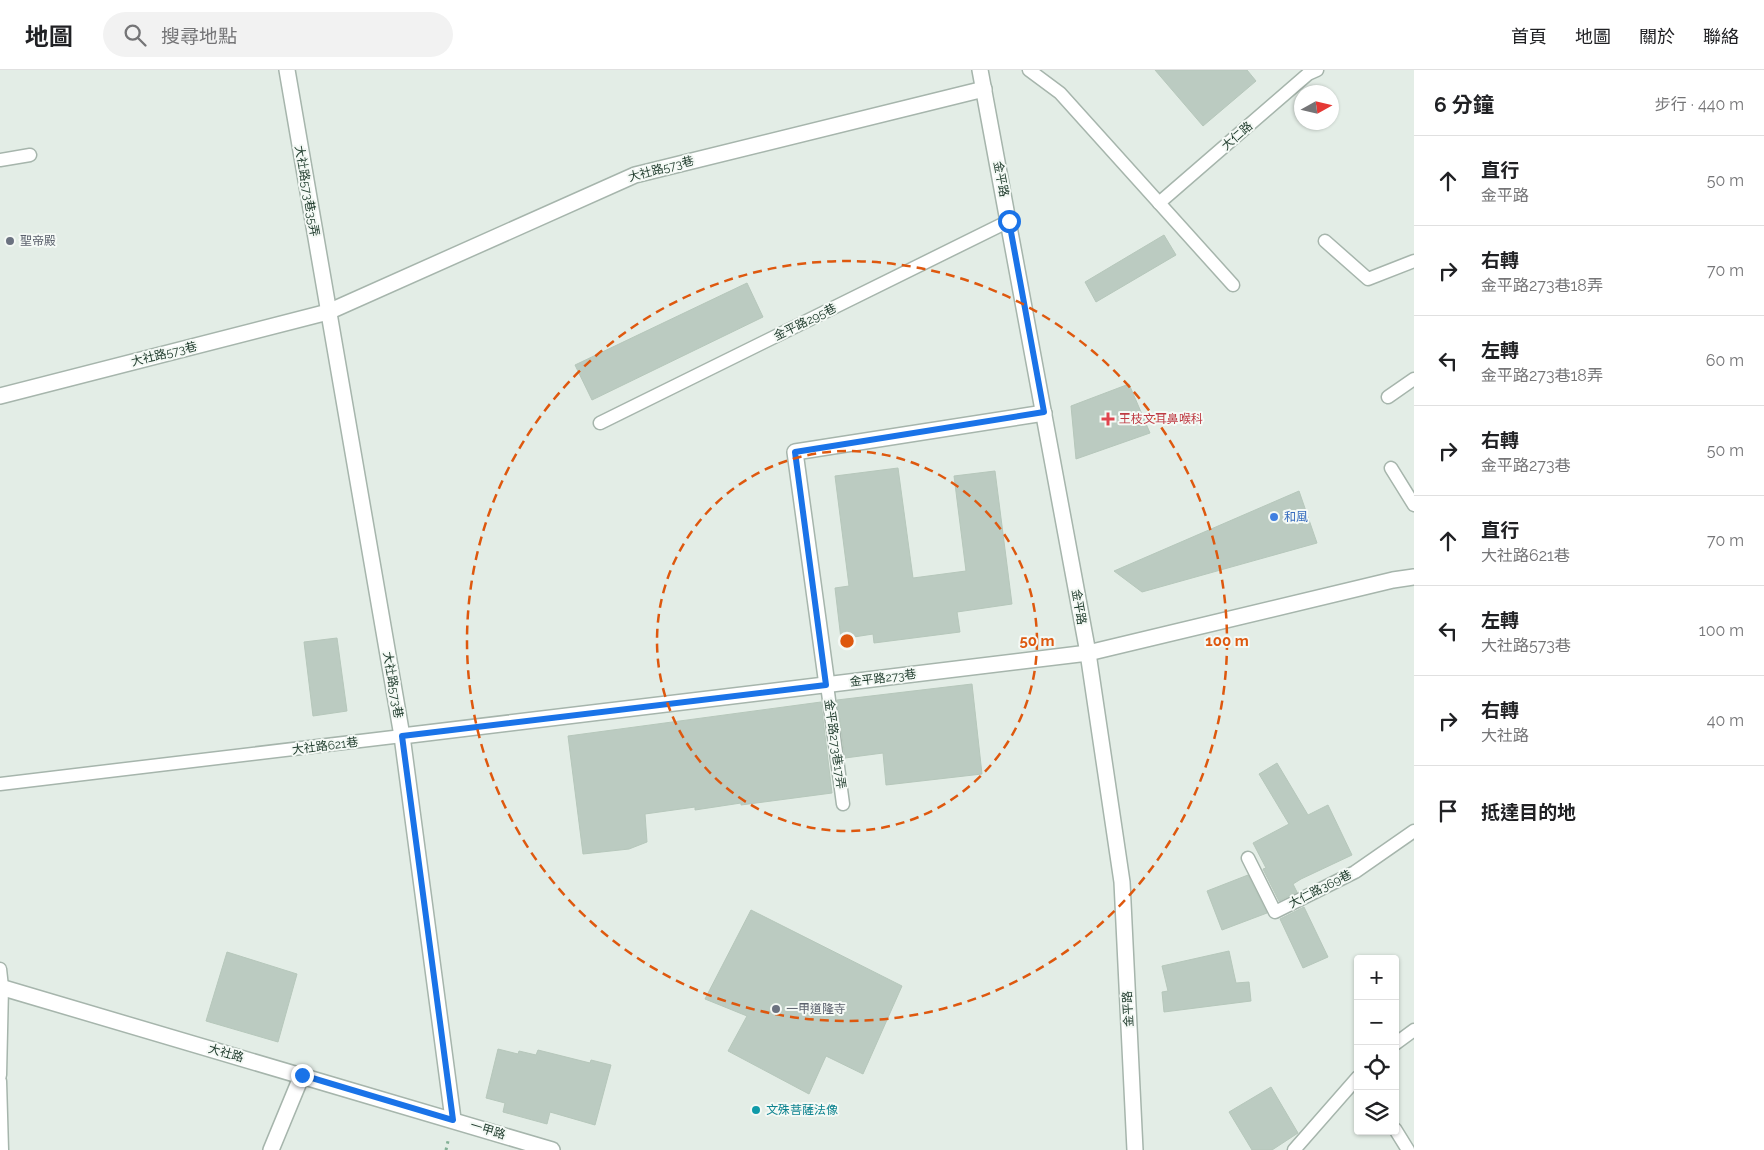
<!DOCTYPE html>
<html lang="zh-TW">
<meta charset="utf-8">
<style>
:root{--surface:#fff;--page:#f2f2f2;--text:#202124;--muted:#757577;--line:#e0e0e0}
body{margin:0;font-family:Raleway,"Noto Sans TC",sans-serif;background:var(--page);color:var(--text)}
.controls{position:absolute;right:15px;bottom:15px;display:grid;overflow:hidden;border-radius:5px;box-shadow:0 1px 4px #0004}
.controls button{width:45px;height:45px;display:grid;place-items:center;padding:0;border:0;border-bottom:1px solid var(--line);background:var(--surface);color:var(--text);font:25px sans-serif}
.compass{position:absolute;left:1294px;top:15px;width:45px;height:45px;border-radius:50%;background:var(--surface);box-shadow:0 1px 4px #0004;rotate:82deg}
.stop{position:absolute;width:15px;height:15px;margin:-11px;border:4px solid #1a73e8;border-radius:50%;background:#fff}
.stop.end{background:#1a73e8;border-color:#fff;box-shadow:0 1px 5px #0008}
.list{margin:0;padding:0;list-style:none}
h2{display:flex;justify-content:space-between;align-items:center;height:65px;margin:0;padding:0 20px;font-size:21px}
h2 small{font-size:16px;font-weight:400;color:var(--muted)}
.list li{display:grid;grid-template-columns:32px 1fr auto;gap:15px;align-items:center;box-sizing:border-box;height:90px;padding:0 20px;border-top:1px solid var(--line)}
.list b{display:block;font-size:19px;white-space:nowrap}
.list p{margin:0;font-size:16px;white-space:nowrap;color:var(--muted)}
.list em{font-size:16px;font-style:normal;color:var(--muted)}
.icon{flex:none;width:28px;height:28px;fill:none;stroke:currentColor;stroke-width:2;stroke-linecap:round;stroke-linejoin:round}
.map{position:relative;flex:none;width:1414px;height:1080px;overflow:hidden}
header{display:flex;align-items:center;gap:30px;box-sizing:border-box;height:70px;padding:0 25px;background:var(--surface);border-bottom:1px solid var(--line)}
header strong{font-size:24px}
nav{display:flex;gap:28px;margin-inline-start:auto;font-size:18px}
.search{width:350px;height:45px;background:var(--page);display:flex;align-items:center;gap:12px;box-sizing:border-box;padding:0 18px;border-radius:28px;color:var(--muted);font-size:19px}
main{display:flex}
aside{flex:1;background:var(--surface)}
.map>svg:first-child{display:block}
.building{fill:#bbcbc1;stroke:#b6c7bb}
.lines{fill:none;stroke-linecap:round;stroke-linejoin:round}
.service-casing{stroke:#a6b5ac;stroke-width:15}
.minor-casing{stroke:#a6b5ac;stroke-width:18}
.tertiary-casing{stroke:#a6b5ac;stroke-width:18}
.path{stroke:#84b197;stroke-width:3;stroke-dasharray:2.5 4;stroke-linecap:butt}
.service{stroke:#fff;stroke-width:12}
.minor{stroke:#fff;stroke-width:15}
.tertiary{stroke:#fff;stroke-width:15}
.route{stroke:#1a73e8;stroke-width:6}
.ring{fill:none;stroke:#de580e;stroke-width:2.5;stroke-dasharray:9 6}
.worship-dot{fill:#6b7280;stroke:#f4f9f5;stroke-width:2}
.health-dot{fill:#e0444e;stroke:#f4f9f5;stroke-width:2}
.shop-dot{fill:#3f7fe0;stroke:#f4f9f5;stroke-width:2}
.culture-dot{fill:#0f9aa8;stroke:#f4f9f5;stroke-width:2}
.labels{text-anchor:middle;stroke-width:4;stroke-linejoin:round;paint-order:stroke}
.street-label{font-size:12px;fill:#233f30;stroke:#f4f9f5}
.worship-label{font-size:12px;fill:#5b616d;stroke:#f4f9f5;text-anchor:start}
.health-label{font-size:12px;fill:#be3a42;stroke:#f4f9f5;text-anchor:start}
.shop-label{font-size:12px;fill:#366cbe;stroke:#f4f9f5;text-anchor:start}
.culture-label{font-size:12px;fill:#0d838f;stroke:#f4f9f5;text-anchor:start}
.centre{fill:#de580e;stroke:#f4f9f5;stroke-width:2.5}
.ring-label{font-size:15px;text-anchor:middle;font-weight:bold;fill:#de580e;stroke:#f4f9f5;stroke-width:4;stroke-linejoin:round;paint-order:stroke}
</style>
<header>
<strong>地圖</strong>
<div class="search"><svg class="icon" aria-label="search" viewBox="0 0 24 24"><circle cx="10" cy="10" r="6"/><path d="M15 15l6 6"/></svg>搜尋地點</div>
<nav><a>首頁</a><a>地圖</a><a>關於</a><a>聯絡</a></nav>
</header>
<main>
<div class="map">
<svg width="1414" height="1080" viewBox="0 0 1414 1080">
<rect width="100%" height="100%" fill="#e3ede6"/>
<g class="building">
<path d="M1155,0h92l9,11 -53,45z"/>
<path d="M1164,165l12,20 -80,47 -11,-20z"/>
<path d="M747,213l16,34 -171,83 -17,-35z"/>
<path d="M1129,314l21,49 -74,26 -5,-53z"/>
<path d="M898,398l15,110 53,-7 -12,-95 41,-5 17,133 -55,8 3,20 -86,11 -1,-9 -32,5 -6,-51 14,-2 -14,-110z"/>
<path d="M1299,421l18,52 -175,49 -28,-21z"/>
<path d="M337,568l10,73 -34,5 -9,-74z"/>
<path d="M972,614l10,90 -96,11 -3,-32 -38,5 -8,-58z"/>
<path d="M821,632l11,91 -91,12v-2l-46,7v-3l-50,7 2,28 -18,7 -46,5 -15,-118z"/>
<path d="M1277,693l31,52 20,-10 24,50 -51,24 -8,5 4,8 -18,9 -16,-32 3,-1 -13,-25 36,-19 -30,-50z"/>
<path d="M1248,805l19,38 -45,17 -15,-39z"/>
<path d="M1304,837l24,50 -25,11 -23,-49z"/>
<path d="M751,840l151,76 -39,88 -37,-18 -17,38 -81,-43 19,-35 -42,-17z"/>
<path d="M1229,881l7,32 13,-1 2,19 -87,11 -2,-20 6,-1 -6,-25z"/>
<path d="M227,882l70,22 -19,68 -72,-21z"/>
<path d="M498,979l20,5 1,-3 17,4 2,-5 52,13 1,-3 20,5 -16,60 -45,-13 -3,12 -44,-12 2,-9 -19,-5z"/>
<path d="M1271,1017l27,46 -26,17h-20l-23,-38z"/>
</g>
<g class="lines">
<defs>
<g id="service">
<path d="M1029,0l31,23 173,192"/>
<path d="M0,90l30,-5"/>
<path d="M1159,133l149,-129 9,-4"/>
<path d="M1325,171l43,38 46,-18"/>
<path d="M1388,327l26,-18"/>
<path d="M600,353l409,-202"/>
<path d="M1391,398l23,37"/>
<path d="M827,615l16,119"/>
<path d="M0,714l402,-48"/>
<path d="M1248,788l27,54 80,-40 59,-41"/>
<path d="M0,899l2,18 -2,88"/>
<path d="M1395,974l19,-14"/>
<path d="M0,1011l2,69"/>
<path d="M1395,1059l13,21"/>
<path d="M1294,1080l64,-73"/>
</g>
<g id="minor">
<path d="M287,0l115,666 51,383"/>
<path d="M0,326l328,-84 307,-137 349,-86"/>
<path d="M827,615l-32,-233 249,-39"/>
<path d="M402,666l686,-83 305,-73 21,-3"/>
<path d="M271,1080l31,-75"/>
</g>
<g id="tertiary">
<path d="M980,0l108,583 34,229 13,268"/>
<path d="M0,917l552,163"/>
</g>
</defs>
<use href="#service" class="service-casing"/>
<use href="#minor" class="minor-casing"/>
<use href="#tertiary" class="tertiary-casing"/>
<path class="path" d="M446,1080l2,-9"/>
<use href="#service" class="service"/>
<use href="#minor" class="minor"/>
<use href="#tertiary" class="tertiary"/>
</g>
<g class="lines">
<path class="route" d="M302,1005l151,45 -51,-384 424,-51 -31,-233 249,-40 -35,-191"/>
</g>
<g class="ring">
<circle cx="847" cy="571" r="190"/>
<circle cx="847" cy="571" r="380"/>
</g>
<g class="worship-dot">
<circle cx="10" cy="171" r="5"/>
<circle cx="776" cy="939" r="5"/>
</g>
<path class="health-dot" d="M1105.5 341.5h5v5h5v5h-5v5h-5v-5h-5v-5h5z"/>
<circle class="shop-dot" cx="1274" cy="447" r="5"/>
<circle class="culture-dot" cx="756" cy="1040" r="5"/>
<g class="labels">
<g class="street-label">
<text transform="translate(1237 66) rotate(-41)" y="4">大仁路</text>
<text transform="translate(661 99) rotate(-15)" y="4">大社路573巷</text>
<text transform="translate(1001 109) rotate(79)" y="4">金平路</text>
<text transform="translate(307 121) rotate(80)" y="4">大社路573巷35弄</text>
<text transform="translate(805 252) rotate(-26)" y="4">金平路295巷</text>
<text transform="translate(164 284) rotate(-14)" y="4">大社路573巷</text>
<text transform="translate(1079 537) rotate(80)" y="4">金平路</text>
<text transform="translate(883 608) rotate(-7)" y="4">金平路273巷</text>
<text transform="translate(393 615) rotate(80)" y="4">大社路573巷</text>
<text transform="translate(835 674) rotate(82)" y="4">金平路273巷17弄</text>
<text transform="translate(325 676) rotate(-7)" y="4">大社路621巷</text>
<text transform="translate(1320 819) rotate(-27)" y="4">大仁路369巷</text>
<text transform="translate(1128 939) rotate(-93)" y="4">金平路</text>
<text transform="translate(226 983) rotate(16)" y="4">大社路</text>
<text transform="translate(488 1060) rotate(17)" y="4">一甲路</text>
</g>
<g class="worship-label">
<text x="20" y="175">聖帝殿</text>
<text x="786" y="943">一甲道隆寺</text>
</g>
<g class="health-label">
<text x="1119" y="353">王枝文耳鼻喉科</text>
</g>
<g class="shop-label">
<text x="1284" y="451">和風</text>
</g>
<g class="culture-label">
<text x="766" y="1044">文殊菩薩法像</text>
</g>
</g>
<circle cx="847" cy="571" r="8" class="centre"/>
<g class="ring-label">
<text x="1037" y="576">50 m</text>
<text x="1227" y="576">100 m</text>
</g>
</svg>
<div class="controls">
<button>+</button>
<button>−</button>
<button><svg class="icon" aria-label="locate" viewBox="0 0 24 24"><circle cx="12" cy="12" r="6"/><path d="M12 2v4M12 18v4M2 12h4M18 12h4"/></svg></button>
<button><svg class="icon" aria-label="layers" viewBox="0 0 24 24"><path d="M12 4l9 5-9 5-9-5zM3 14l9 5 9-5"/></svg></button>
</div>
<svg class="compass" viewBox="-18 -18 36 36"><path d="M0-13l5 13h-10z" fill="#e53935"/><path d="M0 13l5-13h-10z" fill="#757577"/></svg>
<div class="stop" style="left:1009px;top:151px"></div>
<div class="stop end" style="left:302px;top:1005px"></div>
</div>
<aside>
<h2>6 分鐘<small>步行 · 440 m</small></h2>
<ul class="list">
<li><svg class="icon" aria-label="ahead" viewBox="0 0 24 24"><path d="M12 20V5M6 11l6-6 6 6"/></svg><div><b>直行</b><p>金平路</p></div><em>50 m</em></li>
<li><svg class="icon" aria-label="right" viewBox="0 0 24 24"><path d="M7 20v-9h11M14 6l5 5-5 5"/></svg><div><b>右轉</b><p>金平路273巷18弄</p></div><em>70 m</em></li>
<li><svg class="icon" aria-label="left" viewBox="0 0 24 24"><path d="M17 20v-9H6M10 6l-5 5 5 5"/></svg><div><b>左轉</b><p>金平路273巷18弄</p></div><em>60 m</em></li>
<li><svg class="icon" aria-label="right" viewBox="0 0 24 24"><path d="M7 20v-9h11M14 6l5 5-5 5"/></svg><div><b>右轉</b><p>金平路273巷</p></div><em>50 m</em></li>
<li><svg class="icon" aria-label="ahead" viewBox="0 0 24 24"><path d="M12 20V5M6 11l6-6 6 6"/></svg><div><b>直行</b><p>大社路621巷</p></div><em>70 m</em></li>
<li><svg class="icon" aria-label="left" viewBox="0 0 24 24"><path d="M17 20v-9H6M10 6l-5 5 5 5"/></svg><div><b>左轉</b><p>大社路573巷</p></div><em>100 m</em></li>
<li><svg class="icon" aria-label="right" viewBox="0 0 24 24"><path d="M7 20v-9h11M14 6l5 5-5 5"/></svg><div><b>右轉</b><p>大社路</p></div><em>40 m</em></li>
<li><svg class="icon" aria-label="arrive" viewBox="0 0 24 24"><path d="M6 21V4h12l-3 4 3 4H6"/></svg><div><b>抵達目的地</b></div></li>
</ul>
</aside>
</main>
